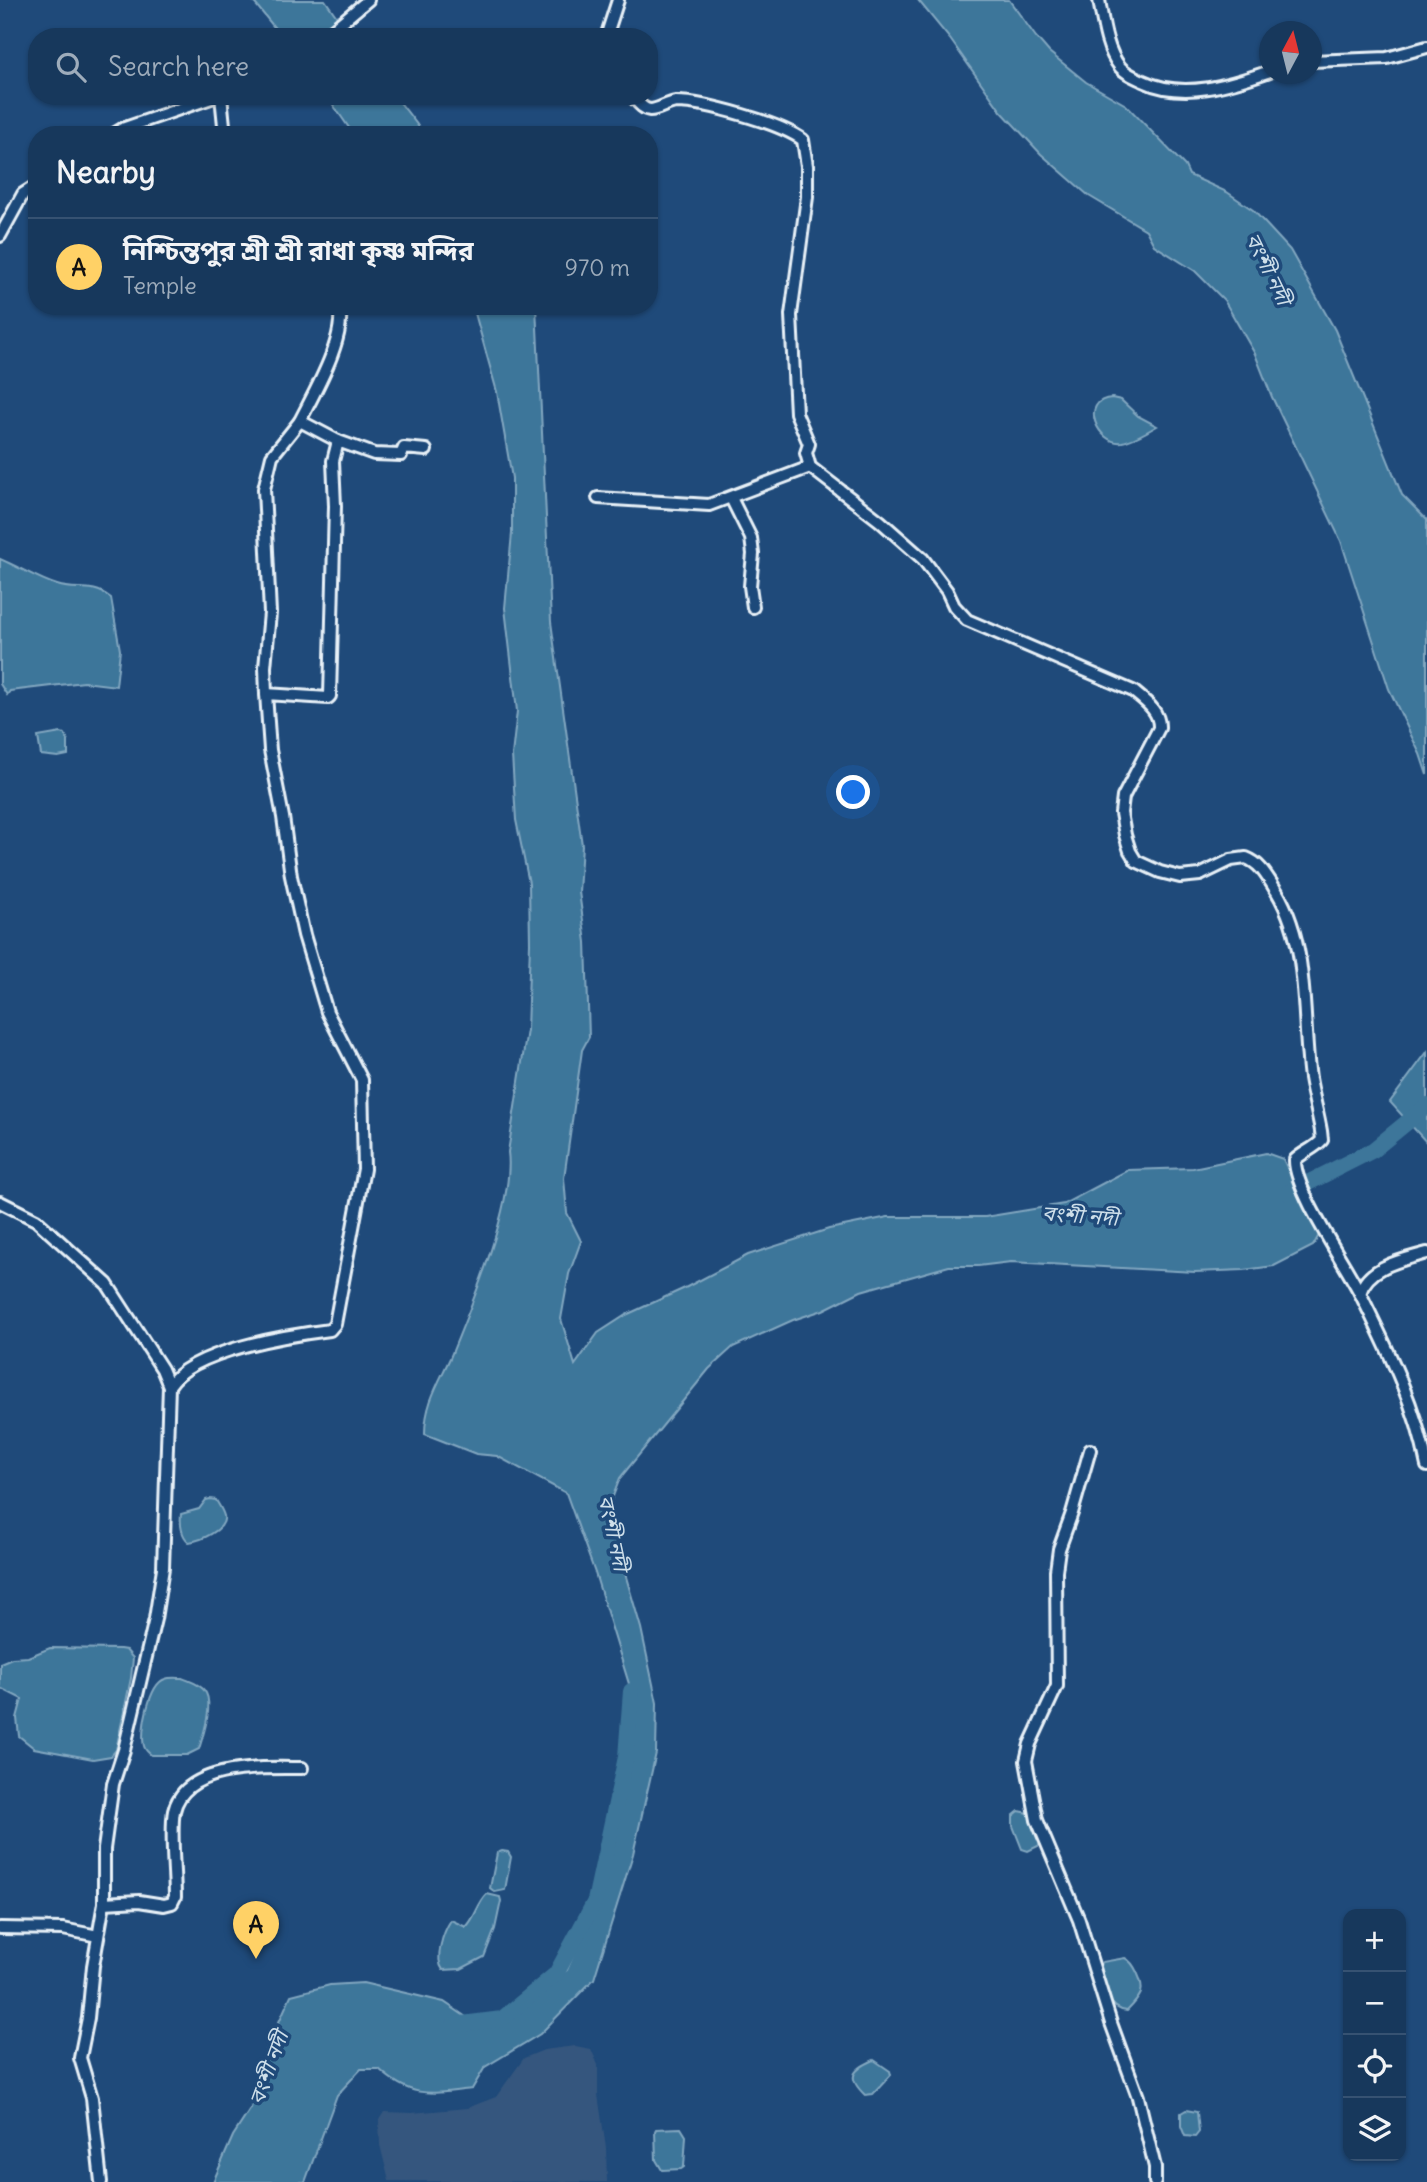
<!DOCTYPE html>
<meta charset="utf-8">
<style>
:root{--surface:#17385c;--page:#203f62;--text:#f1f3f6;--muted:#9eacbb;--line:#365272;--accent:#ffd166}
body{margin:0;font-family:Delius,"Noto Sans Bengali",sans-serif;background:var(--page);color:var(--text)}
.controls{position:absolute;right:21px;bottom:21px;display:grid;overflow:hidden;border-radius:14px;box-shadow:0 2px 5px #0004}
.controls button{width:63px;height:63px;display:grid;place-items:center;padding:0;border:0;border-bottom:2px solid var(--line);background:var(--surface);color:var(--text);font:35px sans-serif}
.compass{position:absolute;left:1259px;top:21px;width:63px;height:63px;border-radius:50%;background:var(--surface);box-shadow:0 2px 5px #0004;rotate:7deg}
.you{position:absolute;left:854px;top:793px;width:24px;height:24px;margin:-18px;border:5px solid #fff;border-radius:50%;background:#1a73e8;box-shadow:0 0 0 10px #1a73e833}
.badge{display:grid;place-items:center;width:46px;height:46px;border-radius:50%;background:var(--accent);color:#111;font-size:23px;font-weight:700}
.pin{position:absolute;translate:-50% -58px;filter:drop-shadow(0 2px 4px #0008)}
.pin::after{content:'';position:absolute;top:37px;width:24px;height:21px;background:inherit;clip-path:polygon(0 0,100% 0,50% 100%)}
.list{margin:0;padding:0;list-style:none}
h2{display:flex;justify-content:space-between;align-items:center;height:91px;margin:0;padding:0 28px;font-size:30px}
h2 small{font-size:23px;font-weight:400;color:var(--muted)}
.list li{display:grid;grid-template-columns:46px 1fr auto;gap:21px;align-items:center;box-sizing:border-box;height:98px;padding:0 28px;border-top:2px solid var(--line)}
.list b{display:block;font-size:26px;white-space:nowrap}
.list p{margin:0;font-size:23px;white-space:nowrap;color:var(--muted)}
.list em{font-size:23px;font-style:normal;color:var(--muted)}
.icon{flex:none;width:38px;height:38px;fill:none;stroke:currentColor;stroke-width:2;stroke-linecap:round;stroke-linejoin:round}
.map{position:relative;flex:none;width:1427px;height:2182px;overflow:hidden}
.search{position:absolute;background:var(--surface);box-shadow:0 2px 5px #0004;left:28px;top:28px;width:630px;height:77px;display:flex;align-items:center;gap:18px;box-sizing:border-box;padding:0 24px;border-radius:28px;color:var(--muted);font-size:26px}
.panel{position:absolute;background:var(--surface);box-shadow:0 2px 5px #0004;left:28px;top:126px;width:630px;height:189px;border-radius:28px}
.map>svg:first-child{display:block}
.built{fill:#36577e}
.water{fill:#3e769a;stroke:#82a7c0;stroke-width:2}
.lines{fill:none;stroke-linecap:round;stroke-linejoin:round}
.river{stroke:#3e769a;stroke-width:16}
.minor-casing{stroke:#e8f1f8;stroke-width:16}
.minor{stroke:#1f4a7a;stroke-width:10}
.labels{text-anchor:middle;stroke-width:7;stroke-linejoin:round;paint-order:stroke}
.water-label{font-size:21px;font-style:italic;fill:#cedfea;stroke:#1f4a7a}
</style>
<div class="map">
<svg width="1427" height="2182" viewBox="0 0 1427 2182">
<rect width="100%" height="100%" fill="#1f4a7a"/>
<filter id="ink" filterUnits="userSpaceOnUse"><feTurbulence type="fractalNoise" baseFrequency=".0143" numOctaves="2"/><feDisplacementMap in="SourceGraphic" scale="14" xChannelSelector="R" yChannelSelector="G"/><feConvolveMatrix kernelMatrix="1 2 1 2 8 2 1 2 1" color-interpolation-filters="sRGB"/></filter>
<g filter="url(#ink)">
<path class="built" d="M575,2046l16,3 7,16v30l8,53 1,34 -218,-1 -9,-36 -1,-25 5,-8 28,1 55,-5 29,-11 28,-39 20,-8z"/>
<g class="water">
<path d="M252,0h73l26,37h-69z"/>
<path d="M918,0h91l27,37 13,15 37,30 40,23 59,61 4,9 38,17 26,18 37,40 45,80 67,165 25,25v255l-7,-21 -31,-65 -48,-148 -69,-144 -17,-43 -31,-54 -29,-29 -41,-26 -8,-15 -57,-34 -48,-42 -40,-43 -51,-72z"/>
<path d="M327,96h68l30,39h-71z"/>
<path d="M473,306h63l15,316 31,223 -3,47 7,50 3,95 -7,13 -18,128 3,35 14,28 -12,33 -8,45 14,46 23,-32 28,-18 59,-27 63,-33 81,-26 59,-12h97l79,-13 64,-34 65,-2 73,-15 17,6 36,76 -6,11 -39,20 -30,4 -49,2 -184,-10 -33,4h-29l-88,25 -38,19 -30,10 -60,27 -24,22 -89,109 -13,34 34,116 16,75 -1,50 -23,101 -39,125 -54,55 -55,33 -13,22c-42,5 -60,10 -93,-20h-18l-24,26 -32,87h-92l20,-46 18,-28 10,-46 30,-67 39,-10 33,-2 81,19 31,21 44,-16 48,-37 33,-77 31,-154 -2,-55 -34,-111 -29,-80 -69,-37 -21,-2 -51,-20c0,-30 13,-50 25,-76 20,-49 65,-155 58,-206l19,-122 3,-87 -1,-60 -13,-63 -4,-65 5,-44 -12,-103 7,-75v-55l-15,-86z"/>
<path d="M1112,398l9,2 17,16 19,10c-10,6 -24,14 -35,16 -24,3 -44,-42 -10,-44z"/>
<path d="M0,559c19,8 38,20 57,26 21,7 34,-3 54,13l9,52 -4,36 -32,-4 -74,9 -3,4 -7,-11z"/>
<path d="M61,733l4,1 3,7v14l-10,2 -17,-2 -3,-18z"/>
<path d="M1427,1052v91l-37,-41z"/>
<path d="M210,1499l6,1c3,5 7,11 8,16 3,14 -25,25 -35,26 -8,-6 -9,-19 -8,-28l18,-5 7,-9z"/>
<path d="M50,1648l70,1 6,1 7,8 -2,20 -15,72 -5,6 -18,3 -59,-11 -15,-12 -2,-18 5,-19 -22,-11v-25l12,-5 16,-1z"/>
<path d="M182,1678c8,3 20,7 24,15 7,13 -3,43 -7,56l-12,6h-36c-3,-3 -6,-5 -7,-9 -4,-14 5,-62 21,-67 5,-2 13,-1 17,-1z"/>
<path d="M1019,1811l10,2 13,31 -14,7 -6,-2 -9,-23v-10z"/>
<path d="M502,1851l6,1 3,5 -6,33 -10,2 -5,-4 7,-35z"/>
<path d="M487,1894l13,3 1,4 -6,28 -11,28 -23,12 -18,1c-9,-11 0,-38 8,-50l15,7c10,-10 11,-23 21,-33z"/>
<path d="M1125,1958c9,4 19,25 16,35 -3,7 -9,13 -14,18 -22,-2 -23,-28 -26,-45l1,-4z"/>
<path d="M874,2060l16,11 1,4 -18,19 -8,1c-18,-17 -14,-25 9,-35z"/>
<path d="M1186,2110l11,2 2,20 -4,5 -10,-1 -4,-10v-13z"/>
<path d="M681,2128l5,8 -2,31 -3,2 -19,1 -6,-10 -1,-29 1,-2z"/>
</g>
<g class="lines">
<g class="river">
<path d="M1288,1193l85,-43 54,-44"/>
<path d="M454,2025l48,-6 54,-45 39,-73 31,-144 5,-66"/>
</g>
<defs>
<g id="minor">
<path d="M1099,0c4,22 7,49 21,67 6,7 15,10 23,14 40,19 87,4 127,-10"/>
<path d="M324,37l44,-37"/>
<path d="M606,37l12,-37"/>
<path d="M1312,61l75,-3 40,-11"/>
<path d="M221,96l4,39"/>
<path d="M632,96c5,5 10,13 18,14 8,0 17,-7 26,-8 29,0 104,21 127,38l4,26v31l-16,118 5,98 13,31 -3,9 4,14 70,54 43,38 24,32 7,15 13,14 166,71c12,10 27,20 26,37l-36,69 -2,16 4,22 5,16 6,10 24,11 20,5 20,-2 31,-15 15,-2c13,5 19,15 26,26 39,58 29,128 38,194 3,18 8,35 11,53l1,9c-8,9 -19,12 -27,20 -1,30 51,105 66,135 27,55 55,111 66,171"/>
<path d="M112,135l10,-6 95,-33"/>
<path d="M0,236l23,-42 14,-9"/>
<path d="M338,441l-38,-20c14,-28 47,-84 39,-115"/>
<path d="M598,498l111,7 101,-38"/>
<path d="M731,498l20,40 2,16 -3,32 3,21"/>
<path d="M266,694l-1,-27 5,-54 -6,-124 8,-33 28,-35"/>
<path d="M0,1202l36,18 71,64 55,85 7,17"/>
<path d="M1360,1293c8,-27 43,-33 67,-40"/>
<path d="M1090,1450l-18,63 -13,36 -3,22 1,115 -27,58 -4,17 11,59 42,100 32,103 27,74 17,70v15"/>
<path d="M104,1903l35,-2 25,4 8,-2 3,-6c0,-22 -5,-67 -1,-86 11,-48 91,-43 128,-43"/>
<path d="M0,1928l63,1 35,7"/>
<path d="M101,2182l-9,-84 -12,-40 8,-40 5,-52 11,-63v-54l9,-65 11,-34 31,-131 8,-51 6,-182c22,-36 121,-51 161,-56l5,-6 29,-155 -2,-89 -35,-68 -23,-77 -13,-59 -8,-59 -13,-67 -4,-56 62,4 2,-2 5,-190 -2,-45 5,-20 36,13 27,1 3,-7 22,2"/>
</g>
</defs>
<use href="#minor" class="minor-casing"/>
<use href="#minor" class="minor"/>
</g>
</g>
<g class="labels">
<g class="water-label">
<text transform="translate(1268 269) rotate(64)" y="7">বংশী নদী</text>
<text transform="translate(1080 1216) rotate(4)" y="7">বংশী নদী</text>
<text transform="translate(613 1533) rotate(78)" y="7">বংশী নদী</text>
<text transform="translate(269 2068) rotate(-70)" y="7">বংশী নদী</text>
</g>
</g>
</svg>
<div class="controls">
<button>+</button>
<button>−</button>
<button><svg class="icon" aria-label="locate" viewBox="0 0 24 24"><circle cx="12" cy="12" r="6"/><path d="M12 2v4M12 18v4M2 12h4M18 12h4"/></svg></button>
<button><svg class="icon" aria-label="layers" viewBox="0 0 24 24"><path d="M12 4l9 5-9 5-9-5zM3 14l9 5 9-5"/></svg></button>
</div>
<svg class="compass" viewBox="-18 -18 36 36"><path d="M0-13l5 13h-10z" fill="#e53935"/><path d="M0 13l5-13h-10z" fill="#9eacbb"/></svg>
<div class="you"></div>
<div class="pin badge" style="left:256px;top:1959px">A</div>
<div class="search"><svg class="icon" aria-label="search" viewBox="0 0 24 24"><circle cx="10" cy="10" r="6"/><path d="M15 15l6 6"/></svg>Search here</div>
<section class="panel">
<h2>Nearby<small></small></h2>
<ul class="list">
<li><span class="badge">A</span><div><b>নিশ্চিন্তপুর শ্রী শ্রী রাধা কৃষ্ণ মন্দির</b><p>Temple</p></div><em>970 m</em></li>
</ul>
</section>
</div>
